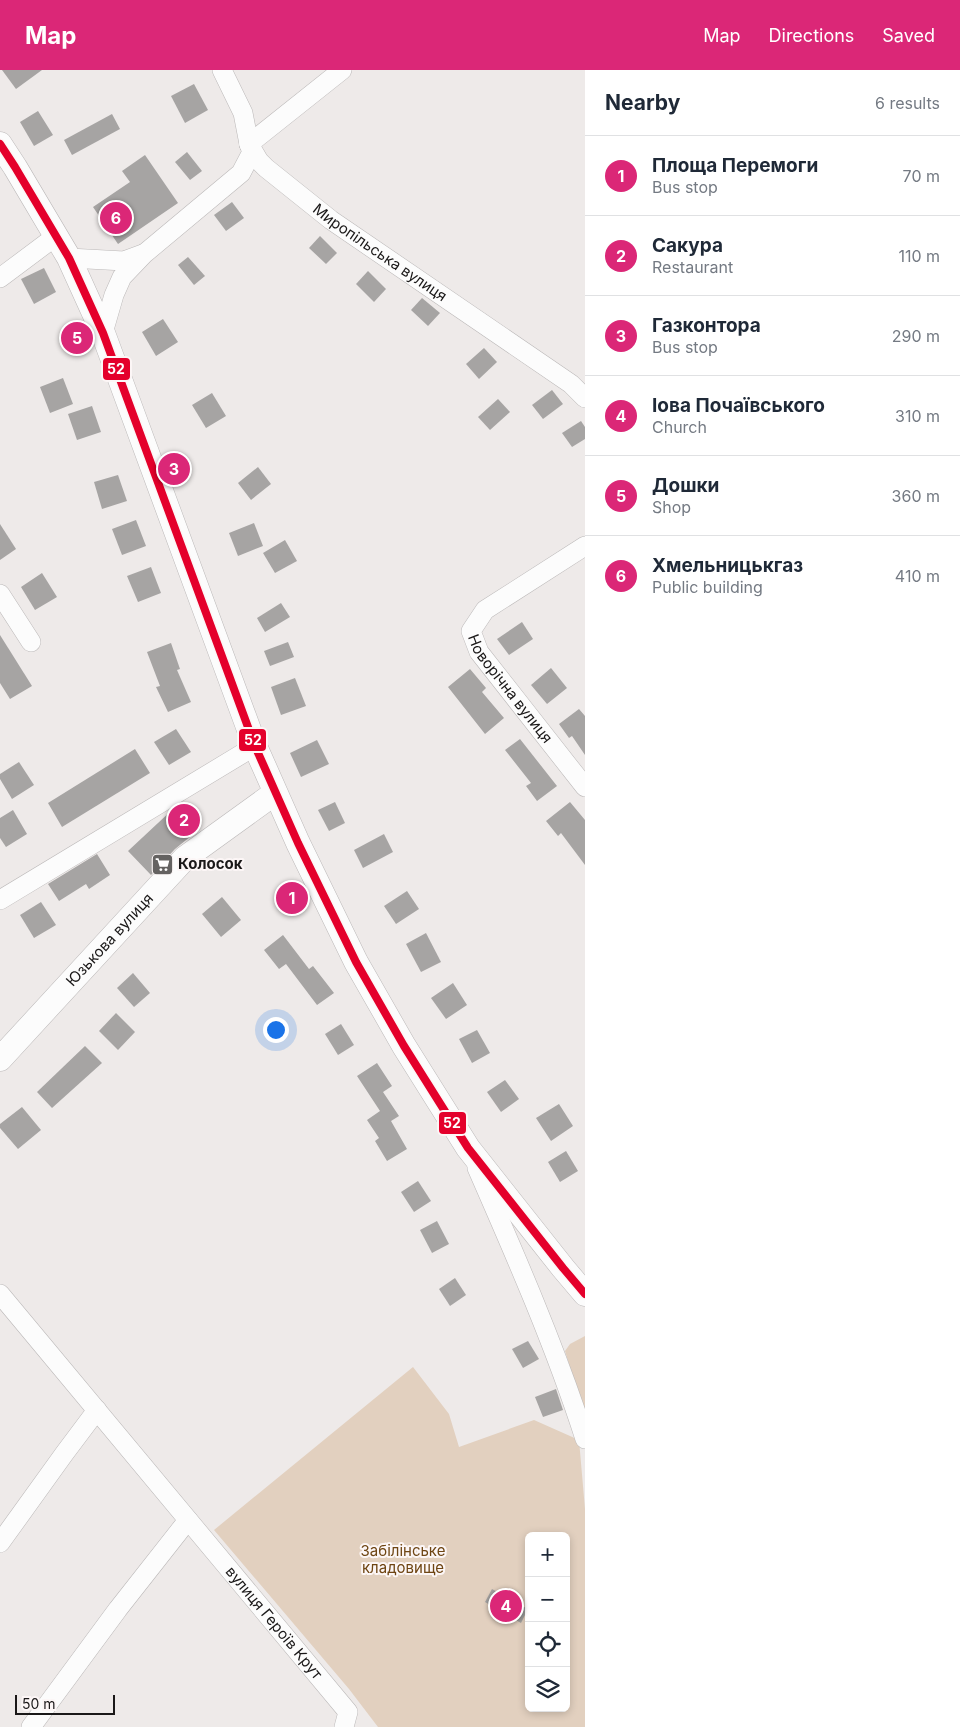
<!DOCTYPE html>
<meta charset="utf-8">
<style>
:root{--surface:#fff;--page:#f6f6f7;--text:#1f2937;--muted:#747a83;--line:#e0e1e3;--accent:#db2777}
body{margin:0;font-family:Inter,sans-serif;background:var(--page);color:var(--text)}
.controls{position:absolute;right:15px;bottom:15px;display:grid;overflow:hidden;border-radius:8px;box-shadow:0 2px 8px #0003}
.controls button{width:45px;height:45px;display:grid;place-items:center;padding:0;border:0;border-bottom:1px solid var(--line);background:var(--surface);color:var(--text);font:25px sans-serif}
.scale{position:absolute;left:15px;bottom:12px;width:100px;box-sizing:border-box;padding-left:5px;border:2px solid #1a1818;border-top:0;font-size:14px;line-height:18px;white-space:nowrap;color:#1a1818;-webkit-text-stroke:4px #fcf6f6;paint-order:stroke}
.you{position:absolute;left:275px;top:959px;width:18px;height:18px;margin:-12px;border:4px solid #fff;border-radius:50%;background:#1a73e8;box-shadow:0 0 0 8px #1a73e833}
.badge{display:grid;place-items:center;width:32px;height:32px;border-radius:50%;background:var(--accent);color:#fff;font-size:16px;font-weight:700}
.pin{position:absolute;translate:-50% -50%;border:2px solid #fff;box-shadow:0 1px 5px #0006}
.list{margin:0;padding:0;list-style:none}
h2{display:flex;justify-content:space-between;align-items:center;height:65px;margin:0;padding:0 20px;font-size:21px}
h2 small{font-size:16px;font-weight:400;color:var(--muted)}
.list li{display:grid;grid-template-columns:32px 1fr auto;gap:15px;align-items:center;box-sizing:border-box;height:80px;padding:0 20px;border-top:1px solid var(--line)}
.list b{display:block;font-size:19px;white-space:nowrap}
.list p{margin:0;font-size:16px;white-space:nowrap;color:var(--muted)}
.list em{font-size:16px;font-style:normal;color:var(--muted)}
.icon{flex:none;width:28px;height:28px;fill:none;stroke:currentColor;stroke-width:2;stroke-linecap:round;stroke-linejoin:round}
.map{position:relative;flex:none;width:585px;height:1657px;overflow:hidden}
header{display:flex;align-items:center;gap:30px;box-sizing:border-box;height:70px;padding:0 25px;background:var(--accent);color:#fff}
header strong{font-size:24px}
nav{display:flex;gap:28px;margin-inline-start:auto;font-size:18px}
main{display:flex}
aside{flex:1;background:var(--surface)}
.map>svg:first-child{display:block}
.green{fill:#e2d0bf;fill-rule:evenodd}
.building{fill:#a6a4a3}
.lines{fill:none;stroke-linecap:round;stroke-linejoin:round}
.minor-casing{stroke:#bbb8b8;stroke-width:20}
.major-casing{stroke:#bbb8b8;stroke-width:25}
.minor{stroke:#fcfcfc;stroke-width:19}
.major{stroke:#fcfcfc;stroke-width:24}
.bus-1-casing{stroke:#fcf6f6;stroke-width:11}
.bus-1{stroke:#e4002b;stroke-width:8}
.labels{text-anchor:middle;stroke-width:4;stroke-linejoin:round;paint-order:stroke}
.street-label{font-size:15px;fill:#1a1818;stroke:#fcf6f6}
.poi-label{font-size:15px;font-weight:bold;fill:#1a1818;stroke:#fcf6f6;text-anchor:start}
.park-label{font-size:15px;fill:#6e4513;stroke:#fcf6f6}
.line-badge{stroke:#fcf6f6;stroke-width:2}
.badge-label{font-size:14px;text-anchor:middle;font-weight:bold;fill:#fff}
</style>
<header>
<strong>Map</strong>
<nav><a>Map</a><a>Directions</a><a>Saved</a></nav>
</header>
<main>
<div class="map">
<svg width="585" height="1657" viewBox="0 0 585 1657">
<rect width="100%" height="100%" fill="#eeeae9"/>
<g class="green">
<path d="M585,1266v80l-20,-65 5,-7z"/>
<path d="M413,1297l36,47 10,33 75,-27 45,20 6,69v218h-207l-29,-38 -135,-159zM529,1466h37v172h-37z"/>
</g>
<g class="building">
<path d="M2,0h40l-26,19z"/>
<path d="M194,14l14,26 -23,13 -14,-27z"/>
<path d="M38,41l15,24 -19,11 -14,-24z"/>
<path d="M112,44l8,15 -48,26 -8,-15z"/>
<path d="M187,82l15,19 -12,9 -15,-18z"/>
<path d="M145,85l33,48 -60,41 -25,-37 37,-25 -8,-11z"/>
<path d="M232,132l12,16 -18,13 -12,-16z"/>
<path d="M320,166l17,17 -11,11 -17,-16z"/>
<path d="M188,187l17,19 -11,9 -16,-20z"/>
<path d="M44,198l12,24 -22,12 -13,-25z"/>
<path d="M368,201l18,18 -12,13 -18,-18z"/>
<path d="M422,228l18,15 -12,13 -17,-16z"/>
<path d="M163,249l15,23 -22,14 -14,-24z"/>
<path d="M484,278l13,14 -18,17 -13,-15z"/>
<path d="M63,308l10,26 -23,9 -10,-26z"/>
<path d="M552,320l11,14 -20,15 -11,-14z"/>
<path d="M212,323l14,23 -20,12 -14,-23z"/>
<path d="M498,329l12,13 -20,18 -12,-13z"/>
<path d="M92,336l9,26 -24,8 -9,-26z"/>
<path d="M581,351l4,6v12l-13,8 -10,-14z"/>
<path d="M258,397l13,17 -20,16 -13,-17z"/>
<path d="M118,405l9,26 -25,8 -8,-27z"/>
<path d="M136,450l10,26 -24,9 -10,-26z"/>
<path d="M254,453l9,23 -25,10 -9,-23z"/>
<path d="M0,454l16,25 -16,11z"/>
<path d="M285,470l12,21 -22,12 -12,-20z"/>
<path d="M151,497l10,26 -23,9 -11,-26z"/>
<path d="M42,503l15,24 -22,13 -14,-23z"/>
<path d="M281,533l9,14 -25,15 -8,-14z"/>
<path d="M522,552l11,17 -24,16 -12,-16z"/>
<path d="M0,565l32,51 -22,13 -10,-16z"/>
<path d="M288,572l6,15 -24,9 -6,-15z"/>
<path d="M171,573l9,26 -3,1 14,32 -23,10 -12,-25 4,-1 -13,-34z"/>
<path d="M551,598l16,20 -20,16 -16,-19z"/>
<path d="M470,599l16,19 -4,4 22,26 -19,16 -37,-47z"/>
<path d="M295,608l11,28 -25,9 -10,-28z"/>
<path d="M579,639l6,7v39l-13,-19 -3,2 -10,-14z"/>
<path d="M176,659l15,23 -22,13 -15,-23z"/>
<path d="M520,669l37,47 -20,15 -11,-15 5,-3 -26,-33z"/>
<path d="M317,670l12,24 -28,13 -11,-24z"/>
<path d="M135,679l15,24 -88,54 -14,-24z"/>
<path d="M19,692l15,23 -22,14 -12,-20v-5z"/>
<path d="M335,732l10,21 -16,8 -11,-21z"/>
<path d="M570,732l15,18v45l-24,-32 -3,3 -12,-15z"/>
<path d="M173,739l23,23 -21,17 -24,26 -23,-24z"/>
<path d="M13,740l14,24 -21,13 -6,-9v-20z"/>
<path d="M384,764l9,18 -30,16 -9,-18z"/>
<path d="M97,784l13,21 -21,14 -3,-5 -27,17 -11,-17z"/>
<path d="M407,821l12,18 -23,15 -12,-18z"/>
<path d="M222,827l19,23 -20,17 -19,-23z"/>
<path d="M41,832l15,23 -22,13 -14,-23z"/>
<path d="M426,863l15,29 -20,10 -15,-28z"/>
<path d="M283,865l26,34 4,-3 21,27 -17,12 -31,-41 -7,5 -15,-19z"/>
<path d="M133,903l17,20 -16,14 -17,-19z"/>
<path d="M453,913l14,22 -21,14 -15,-21z"/>
<path d="M116,943l19,19 -17,18 -19,-19z"/>
<path d="M341,954l13,21 -16,10 -13,-21z"/>
<path d="M477,960l13,23 -18,10 -13,-24z"/>
<path d="M85,976l17,17 -50,45 -15,-16z"/>
<path d="M377,993l15,23 -9,6 16,24 -8,5 16,28 -20,12 -12,-20 4,-3 -12,-18 13,-9 -23,-35z"/>
<path d="M505,1010l14,19 -18,13 -14,-20z"/>
<path d="M559,1034l14,22 -22,15 -15,-23z"/>
<path d="M22,1037l19,23 -23,19 -18,-21v-4z"/>
<path d="M566,1081l12,20 -18,11 -12,-20z"/>
<path d="M418,1111l13,20 -17,11 -13,-20z"/>
<path d="M437,1151l12,23 -17,9 -12,-23z"/>
<path d="M455,1208l11,17 -16,11 -11,-17z"/>
<path d="M528,1271l11,18 -16,9 -11,-19z"/>
<path d="M556,1319l7,21 -20,7 -8,-20z"/>
<path d="M492,1519l36,20 -7,14 -36,-21z"/>
</g>
<g class="lines">
<defs>
<g id="minor">
<path id="s1" d="M222,0l21,43 6,31 10,17 7,7 65,52 240,164 14,14"/>
<path d="M249,74l93,-74"/>
<path d="M69,188l55,3 19,-7"/>
<path d="M0,208l56,-42"/>
<path d="M103,263l11,-38 8,-18 22,-23 97,-81 11,-21 -3,-8"/>
<path id="s2" d="M585,476l-100,64 -14,21 8,21 106,135"/>
<path d="M0,524l31,48"/>
<path d="M0,830l255,-154"/>
<path d="M477,1098c39,89 78,178 108,271"/>
<path id="s3" d="M0,1224l348,418 -4,15"/>
<path d="M0,1473l64,-89 33,-44"/>
<path d="M31,1657l87,-118 70,-89"/>
</g>
<g id="major">
<path d="M0,74l15,23 54,91 34,75 152,413 43,97 58,119 48,84 64,102 95,120 22,26"/>
<path id="s4" d="M0,989l185,-201 90,-65"/>
</g>
</defs>
<use href="#minor" class="minor-casing"/>
<use href="#major" class="major-casing"/>
<use href="#minor" class="minor"/>
<use href="#major" class="major"/>
<defs>
<path id="bus-1" d="M0,74l15,23 54,91 34,75 152,413 43,97 58,119 48,84 64,102 95,120 22,26"/>
</defs>
<use href="#bus-1" class="bus-1-casing"/>
<use href="#bus-1" class="bus-1"/>
</g>
<defs>
<symbol id="supermarket-square" viewBox="-11 -11 22 22"><rect x="-9" y="-9" width="18" height="18" rx="4" fill="#646261" stroke="#fcf6f6"/><path d="M-6-5.5h2.5l.6 2H6L4.5 2H-2.5L-4.4-4H-6ZM-1.5 3.2a1.3 1.3 0 1 0 .1 0ZM3 3.2a1.3 1.3 0 1 0 .1 0Z" fill="#fff"/></symbol>
</defs>
<g fill-rule="evenodd">
<use href="#supermarket-square" x="150" y="782" width="25" height="25"/>
</g>
<g class="labels">
<g class="street-label">
<text dy="5" stroke="none"><textPath href="#s1" startOffset="251">Миропільська вулиця</textPath></text>
<text dy="5" stroke="none"><textPath href="#s2" startOffset="214">Новорічна вулиця</textPath></text>
<text dy="5" stroke="none"><textPath href="#s4" startOffset="162">Юзькова вулиця</textPath></text>
<text dy="5" stroke="none"><textPath href="#s3" startOffset="428">вулиця Героїв Крут</textPath></text>
</g>
<g class="poi-label">
<text x="178" y="799">Колосок</text>
</g>
<g class="park-label">
<text x="403" y="1486">Забілінське<tspan x="403" dy="17">кладовище</tspan></text>
</g>
</g>
<g class="line-badge">
<rect x="102" y="287" width="29" height="24" rx="5" fill="#e4002b"/>
<rect x="238" y="658" width="29" height="24" rx="5" fill="#e4002b"/>
<rect x="438" y="1041" width="29" height="24" rx="5" fill="#e4002b"/>
</g>
<g class="badge-label">
<text x="116" y="304">52</text>
<text x="253" y="675">52</text>
<text x="452" y="1058">52</text>
</g>
</svg>
<div class="controls">
<button>+</button>
<button>−</button>
<button><svg class="icon" aria-label="locate" viewBox="0 0 24 24"><circle cx="12" cy="12" r="6"/><path d="M12 2v4M12 18v4M2 12h4M18 12h4"/></svg></button>
<button><svg class="icon" aria-label="layers" viewBox="0 0 24 24"><path d="M12 4l9 5-9 5-9-5zM3 14l9 5 9-5"/></svg></button>
</div>
<div class="scale">50 m</div>
<div class="you"></div>
<div class="pin badge" style="left:292px;top:828px">1</div>
<div class="pin badge" style="left:184px;top:750px">2</div>
<div class="pin badge" style="left:174px;top:399px">3</div>
<div class="pin badge" style="left:506px;top:1536px">4</div>
<div class="pin badge" style="left:77px;top:268px">5</div>
<div class="pin badge" style="left:116px;top:148px">6</div>
</div>
<aside>
<h2>Nearby<small>6 results</small></h2>
<ul class="list">
<li><span class="badge">1</span><div><b>Площа Перемоги</b><p>Bus stop</p></div><em>70 m</em></li>
<li><span class="badge">2</span><div><b>Сакура</b><p>Restaurant</p></div><em>110 m</em></li>
<li><span class="badge">3</span><div><b>Газконтора</b><p>Bus stop</p></div><em>290 m</em></li>
<li><span class="badge">4</span><div><b>Іова Почаївського</b><p>Church</p></div><em>310 m</em></li>
<li><span class="badge">5</span><div><b>Дошки</b><p>Shop</p></div><em>360 m</em></li>
<li><span class="badge">6</span><div><b>Хмельницькгаз</b><p>Public building</p></div><em>410 m</em></li>
</ul>
</aside>
</main>
